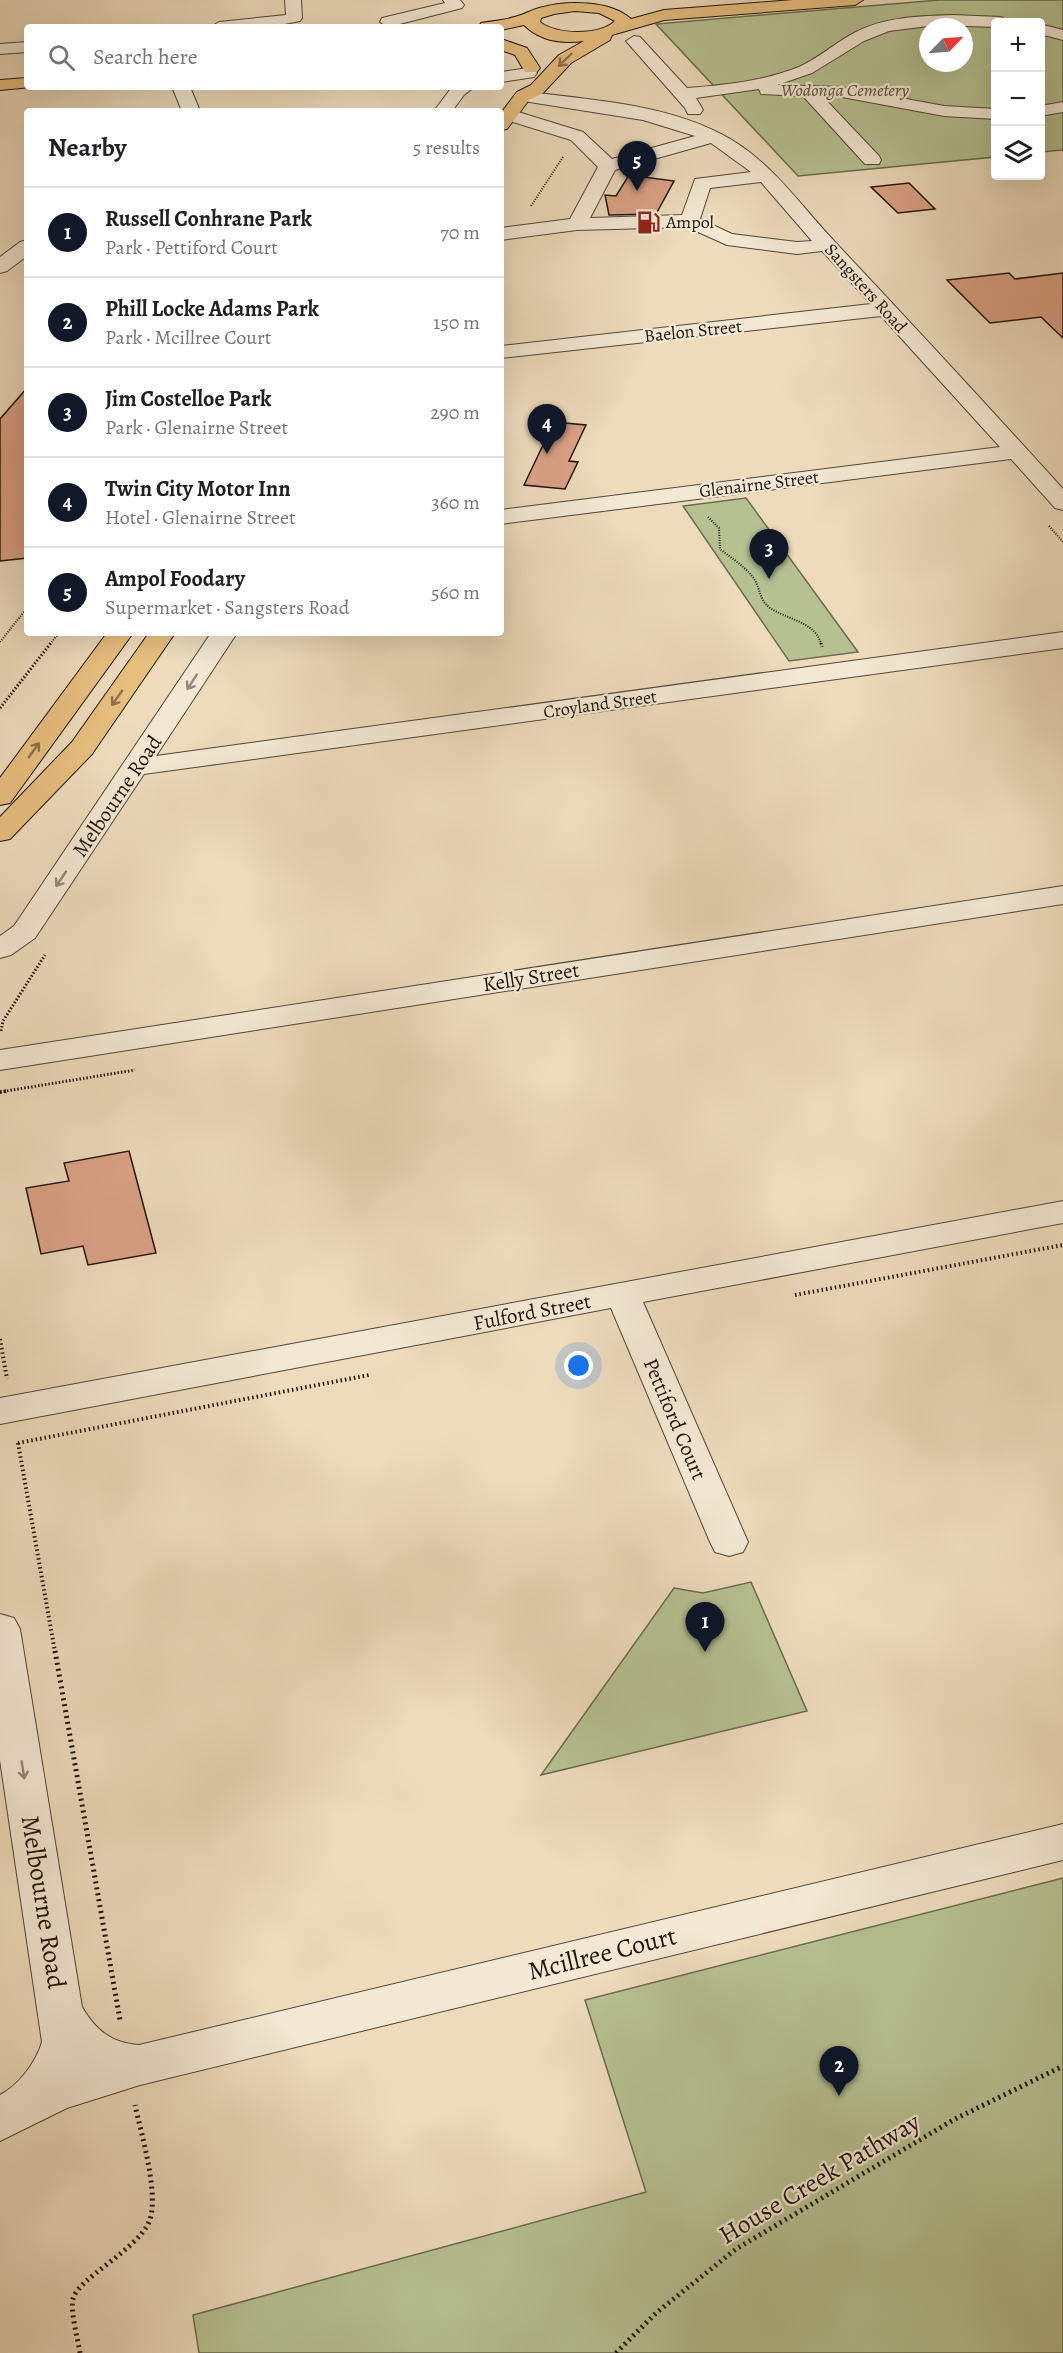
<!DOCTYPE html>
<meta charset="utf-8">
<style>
:root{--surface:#fff;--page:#f6f6f6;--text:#202124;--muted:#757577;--line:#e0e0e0;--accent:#111827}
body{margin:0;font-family:Alegreya,serif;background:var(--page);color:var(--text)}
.controls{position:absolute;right:18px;top:18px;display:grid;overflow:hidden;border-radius:6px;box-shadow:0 6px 24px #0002}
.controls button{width:54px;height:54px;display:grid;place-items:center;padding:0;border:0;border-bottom:2px solid var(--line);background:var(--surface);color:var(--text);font:30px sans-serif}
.compass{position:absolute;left:919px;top:18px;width:54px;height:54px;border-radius:50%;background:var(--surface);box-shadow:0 6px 24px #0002;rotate:65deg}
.you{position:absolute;left:579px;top:1366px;width:21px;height:21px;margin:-15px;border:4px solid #fff;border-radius:50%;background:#1a73e8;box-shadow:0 0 0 9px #1a73e833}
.badge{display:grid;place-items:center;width:39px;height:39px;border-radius:50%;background:var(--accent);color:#fff;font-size:20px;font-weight:700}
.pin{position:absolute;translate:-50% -50px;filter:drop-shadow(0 2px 3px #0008)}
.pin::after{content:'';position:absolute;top:32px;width:21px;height:18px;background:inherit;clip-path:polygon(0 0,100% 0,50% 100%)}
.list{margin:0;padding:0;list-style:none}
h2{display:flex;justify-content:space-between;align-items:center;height:78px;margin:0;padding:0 24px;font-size:26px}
h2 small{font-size:20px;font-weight:400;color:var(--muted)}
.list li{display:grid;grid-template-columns:39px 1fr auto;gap:18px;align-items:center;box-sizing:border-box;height:90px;padding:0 24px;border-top:2px solid var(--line)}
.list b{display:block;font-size:22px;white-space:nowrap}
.list p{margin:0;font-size:20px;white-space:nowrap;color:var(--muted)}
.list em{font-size:20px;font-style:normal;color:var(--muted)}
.icon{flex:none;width:33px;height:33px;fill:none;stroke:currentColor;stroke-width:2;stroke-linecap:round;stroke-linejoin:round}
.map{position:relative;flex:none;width:1063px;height:2353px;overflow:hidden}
.search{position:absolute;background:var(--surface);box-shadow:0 6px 24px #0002;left:24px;top:24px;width:480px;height:66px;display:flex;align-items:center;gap:15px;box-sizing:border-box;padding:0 21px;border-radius:6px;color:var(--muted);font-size:22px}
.panel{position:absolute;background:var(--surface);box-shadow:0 6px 24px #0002;left:24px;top:108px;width:480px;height:528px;border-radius:6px}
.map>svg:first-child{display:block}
.green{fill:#b6c192;stroke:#6a6b50;stroke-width:1.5;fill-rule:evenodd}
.building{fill:#dca286;stroke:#1e150e;stroke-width:1.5}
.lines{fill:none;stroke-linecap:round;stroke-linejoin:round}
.minor-casing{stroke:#52463a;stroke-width:2}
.major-casing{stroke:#1e150e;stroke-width:2}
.path-far3{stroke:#1e150e;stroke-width:2;stroke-dasharray:1 1.5;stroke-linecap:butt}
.path-far2{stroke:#1e150e;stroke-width:3;stroke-dasharray:1.5 2;stroke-linecap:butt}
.path-far1{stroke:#1e150e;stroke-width:4;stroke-dasharray:1.5 3;stroke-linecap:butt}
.path{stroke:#1e150e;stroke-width:5;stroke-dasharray:2 4;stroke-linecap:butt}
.minor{fill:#f3e8d3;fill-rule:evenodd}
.major{fill:#e6be7e;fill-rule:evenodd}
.oneway{stroke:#8c724c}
.oneway2{stroke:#93897a}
.labels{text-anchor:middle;stroke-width:4.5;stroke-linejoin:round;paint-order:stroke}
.far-park-label{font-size:18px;font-style:italic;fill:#53513c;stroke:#f3e8d3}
.far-poi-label{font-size:18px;fill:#1e150e;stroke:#f3e8d3;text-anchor:start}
.far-street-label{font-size:18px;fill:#1e150e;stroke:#f3e8d3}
.street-label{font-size:21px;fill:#1e150e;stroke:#f3e8d3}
.near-street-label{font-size:26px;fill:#1e150e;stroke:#f3e8d3}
</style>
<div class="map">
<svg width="1063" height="2353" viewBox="0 0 1063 2353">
<rect width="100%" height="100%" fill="#eddbbc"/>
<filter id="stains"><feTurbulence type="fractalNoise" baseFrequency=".00333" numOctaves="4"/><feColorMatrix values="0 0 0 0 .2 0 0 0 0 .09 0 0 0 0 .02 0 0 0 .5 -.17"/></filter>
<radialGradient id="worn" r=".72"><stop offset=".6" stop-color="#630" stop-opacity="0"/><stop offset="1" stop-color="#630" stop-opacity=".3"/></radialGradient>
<g class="green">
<path d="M939,0h124v150l-22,2 -1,-130h-44l-1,135 -197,19 -142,-152zM928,27h36v36h-36z"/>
<path d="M746,498l112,154 -69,9 -106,-155z"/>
<path d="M751,1582l56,129 -266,64 133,-187 29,5z"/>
<path d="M1063,1878v475h-864l-6,-38 453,-123 -61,-192z"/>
</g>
<g class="building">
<path d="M629,175l45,6 -18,33 -47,1 -4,-20 11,1z"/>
<path d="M909,183l26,26 -37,4 -27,-26z"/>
<path d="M1009,273l6,6 48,-6v65l-22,-21 -51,6 -43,-43z"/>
<path d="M27,388v170l-27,3v-142z"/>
<path d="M554,422l32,3 -17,36 9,1 -13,27 -41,-4z"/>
<path d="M129,1151l27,102 -68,12 -5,-19 -42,8 -15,-66 43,-7 -5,-18z"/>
</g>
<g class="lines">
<defs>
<g id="minor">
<path d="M285,0h16l1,18 -2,3 -31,6h-58l8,-5 67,-7z"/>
<path d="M443,0h17l4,5 -2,3 -74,19 -8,-5 2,-4 63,-15z"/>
<path d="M953,15l48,2 8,5h-13v5l-60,-2 -47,6 -25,10 -52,32 -35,12 65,2 102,19 52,3v10l-52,-3 -102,-19h-19l56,59 2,4 -2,4h-14l-62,-68 -42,-2 -2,-5 -63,9 7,12 -3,4h-12l-3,-6 -59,-67 8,-5 6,1 47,51c38,-3 77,-7 112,-21 20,-9 36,-24 55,-34 29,-16 66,-17 99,-18z"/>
<path d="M1040,24l23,6v10l-23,-6z"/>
<path d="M27,42v10l-27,2v-10z"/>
<path d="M528,68l6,1 3,4 -3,4 -33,5v-10z"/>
<path d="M172,87h18l10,24h-18z"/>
<path d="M452,87h22l-10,8 -12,16h-18z"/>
<path d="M523,91c65,9 139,12 198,43 49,25 78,70 114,108 77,82 153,164 228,247v21l-8,-2 -44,-49 -510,65v-14l499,-63 -119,-131 -380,42v-12l370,-42 -49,-53 -25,3 -70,-9 -40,-18 -110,3 -76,10v-12l69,-9 28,-52 -27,-27 -68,-21v-8h12l68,21 29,27 83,-23 -52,-16 -126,-20 -3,-4 3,-4zM711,143l40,29 -56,7 -13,36 -92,3 25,-48zM761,182l51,59 -15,1 -65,-8 -32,-15 10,-31z"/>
<path d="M1063,102v10l-23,4v-10z"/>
<path d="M27,240v16l-20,15 -7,2v-16l20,-15z"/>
<path d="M1063,632v16l-919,126 -109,164 -24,17 -11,3v-22l14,-10 197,-293h26l-81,123z"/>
<path d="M1063,886v18l-1063,166v-20z"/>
<path d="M1063,1201v22l-420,79 105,240 -5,10 -14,4 -14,-4 -5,-10 -99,-234 -611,116v-26z"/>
<path d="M0,1614l14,4 6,11 62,378c14,24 30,36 57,38l924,-221v36l-923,225 -73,23 -67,33v-46c19,-10 36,-33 42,-53l-42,-282z"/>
</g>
<g id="major">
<path d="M793,0h70l-8,5 -191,15 -52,15 -2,5 -39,23 -28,30 -14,7 -22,29 -6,1v-17l16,-21 14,-7 28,-30 25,-14c-22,3 -44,0 -60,-16l-23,5v-3h-22l2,-4c12,-2 25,-3 37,-7 7,-2 14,-6 21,-8 27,-8 72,-8 92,11l33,-9zM575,11l24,2 16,8c-16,15 -58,14 -75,1l1,-4 13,-4z"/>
<path d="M501,39l26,9 13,20 -3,4h-12l-10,-17 -14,-5z"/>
<path d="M27,78v9h5l-32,3v-10z"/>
<path d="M107,633h26l-123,170 -10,2v-27z"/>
<path d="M149,633h26l-83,121 -82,85 -10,2v-24l72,-75z"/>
</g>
</defs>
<use href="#minor" class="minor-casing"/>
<use href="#major" class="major-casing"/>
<g class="path-far3">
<path d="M49,88l9,-1"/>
<path d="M531,206l32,-49"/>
<path d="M708,517l11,11 1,21c11,9 23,16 32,27 9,11 6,23 18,32 16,11 46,14 51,36"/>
<path d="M1049,526l14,16"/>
<path d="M0,642l27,-34"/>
<path d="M50,644l9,-11"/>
</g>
<g class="path-far2">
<path d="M821,643l1,4"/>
<path d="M0,708l51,-65"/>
<path d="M1,1031l2,-10 42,-66"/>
<path d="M0,1092l135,-22"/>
</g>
<g class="path-far1">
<path d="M0,1092l9,-1"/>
<path d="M795,1295l268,-50"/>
<path d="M0,1339l7,40"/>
<path d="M18,1443l351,-68"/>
<path d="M18,1443l37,209"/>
</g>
<g class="path">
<path d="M55,1651l65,369"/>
<path d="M80,2353c-2,-13 -10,-43 -7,-54 5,-21 63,-48 76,-77 11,-26 -8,-89 -14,-117"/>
<path d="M616,2353l40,-40 80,-64 219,-130 108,-53"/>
</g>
<use href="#minor" class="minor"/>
<use href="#major" class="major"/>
</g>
<defs><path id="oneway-shaft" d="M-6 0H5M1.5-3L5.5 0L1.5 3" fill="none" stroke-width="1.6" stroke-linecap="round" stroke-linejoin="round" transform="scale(1.5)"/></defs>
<g class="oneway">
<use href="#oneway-shaft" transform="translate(565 60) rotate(136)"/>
<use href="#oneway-shaft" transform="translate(117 698) rotate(125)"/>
<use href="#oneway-shaft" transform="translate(34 750) rotate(-54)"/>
</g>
<g class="oneway2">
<use href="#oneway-shaft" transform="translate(192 682) rotate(123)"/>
<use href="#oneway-shaft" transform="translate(61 879) rotate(124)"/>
<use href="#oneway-shaft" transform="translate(23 1770) rotate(81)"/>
</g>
<defs>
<symbol id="fuel-bare" viewBox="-9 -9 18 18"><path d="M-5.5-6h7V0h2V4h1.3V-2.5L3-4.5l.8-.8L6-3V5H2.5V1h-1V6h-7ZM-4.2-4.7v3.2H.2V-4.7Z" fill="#8f2418" stroke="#f3e8d3" stroke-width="2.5" paint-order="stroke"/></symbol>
</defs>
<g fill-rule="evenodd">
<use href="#fuel-bare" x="632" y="206" width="33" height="33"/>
</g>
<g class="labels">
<g class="far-park-label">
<text x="845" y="96">Wodonga Cemetery</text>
</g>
<g class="far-poi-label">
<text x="666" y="228">Ampol</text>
</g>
<g class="far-street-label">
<text transform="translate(866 288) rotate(48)" y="6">Sangsters Road</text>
<text transform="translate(693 331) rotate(-6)" y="6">Baelon Street</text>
<text transform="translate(759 484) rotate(-7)" y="6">Glenairne Street</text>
<text transform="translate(600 704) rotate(-8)" y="6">Croyland Street</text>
</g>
<g class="street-label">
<text transform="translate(117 796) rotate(-56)" y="7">Melbourne Road</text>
<text transform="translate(531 977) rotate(-9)" y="7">Kelly Street</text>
<text transform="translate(532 1312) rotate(-11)" y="7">Fulford Street</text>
<text transform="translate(675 1419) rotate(67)" y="7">Pettiford Court</text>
</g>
<g class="near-street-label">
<text transform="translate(44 1902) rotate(81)" y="9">Melbourne Road</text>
<text transform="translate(602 1953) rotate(-14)" y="9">Mcillree Court</text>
<text transform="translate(819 2178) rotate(-31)" y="9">House Creek Pathway</text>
</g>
</g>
<rect width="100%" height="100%" filter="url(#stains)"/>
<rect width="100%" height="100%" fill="url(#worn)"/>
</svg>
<div class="controls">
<button>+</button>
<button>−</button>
<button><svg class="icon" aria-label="layers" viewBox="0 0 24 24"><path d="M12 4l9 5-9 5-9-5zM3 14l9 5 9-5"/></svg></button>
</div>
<svg class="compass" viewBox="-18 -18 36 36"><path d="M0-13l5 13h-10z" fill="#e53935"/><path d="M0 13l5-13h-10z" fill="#757577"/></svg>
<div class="you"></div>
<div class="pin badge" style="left:705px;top:1652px">1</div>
<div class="pin badge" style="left:839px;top:2096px">2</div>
<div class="pin badge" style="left:769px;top:579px">3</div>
<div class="pin badge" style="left:547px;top:454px">4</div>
<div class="pin badge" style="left:637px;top:191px">5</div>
<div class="search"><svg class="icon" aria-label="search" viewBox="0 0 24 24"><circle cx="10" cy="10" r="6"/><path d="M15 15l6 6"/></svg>Search here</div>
<section class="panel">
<h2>Nearby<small>5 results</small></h2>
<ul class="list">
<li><span class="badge">1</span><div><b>Russell Conhrane Park</b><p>Park · Pettiford Court</p></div><em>70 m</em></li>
<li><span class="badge">2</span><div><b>Phill Locke Adams Park</b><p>Park · Mcillree Court</p></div><em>150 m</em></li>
<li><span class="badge">3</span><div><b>Jim Costelloe Park</b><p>Park · Glenairne Street</p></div><em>290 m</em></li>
<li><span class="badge">4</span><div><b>Twin City Motor Inn</b><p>Hotel · Glenairne Street</p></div><em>360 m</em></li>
<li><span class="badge">5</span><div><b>Ampol Foodary</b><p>Supermarket · Sangsters Road</p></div><em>560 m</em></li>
</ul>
</section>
</div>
